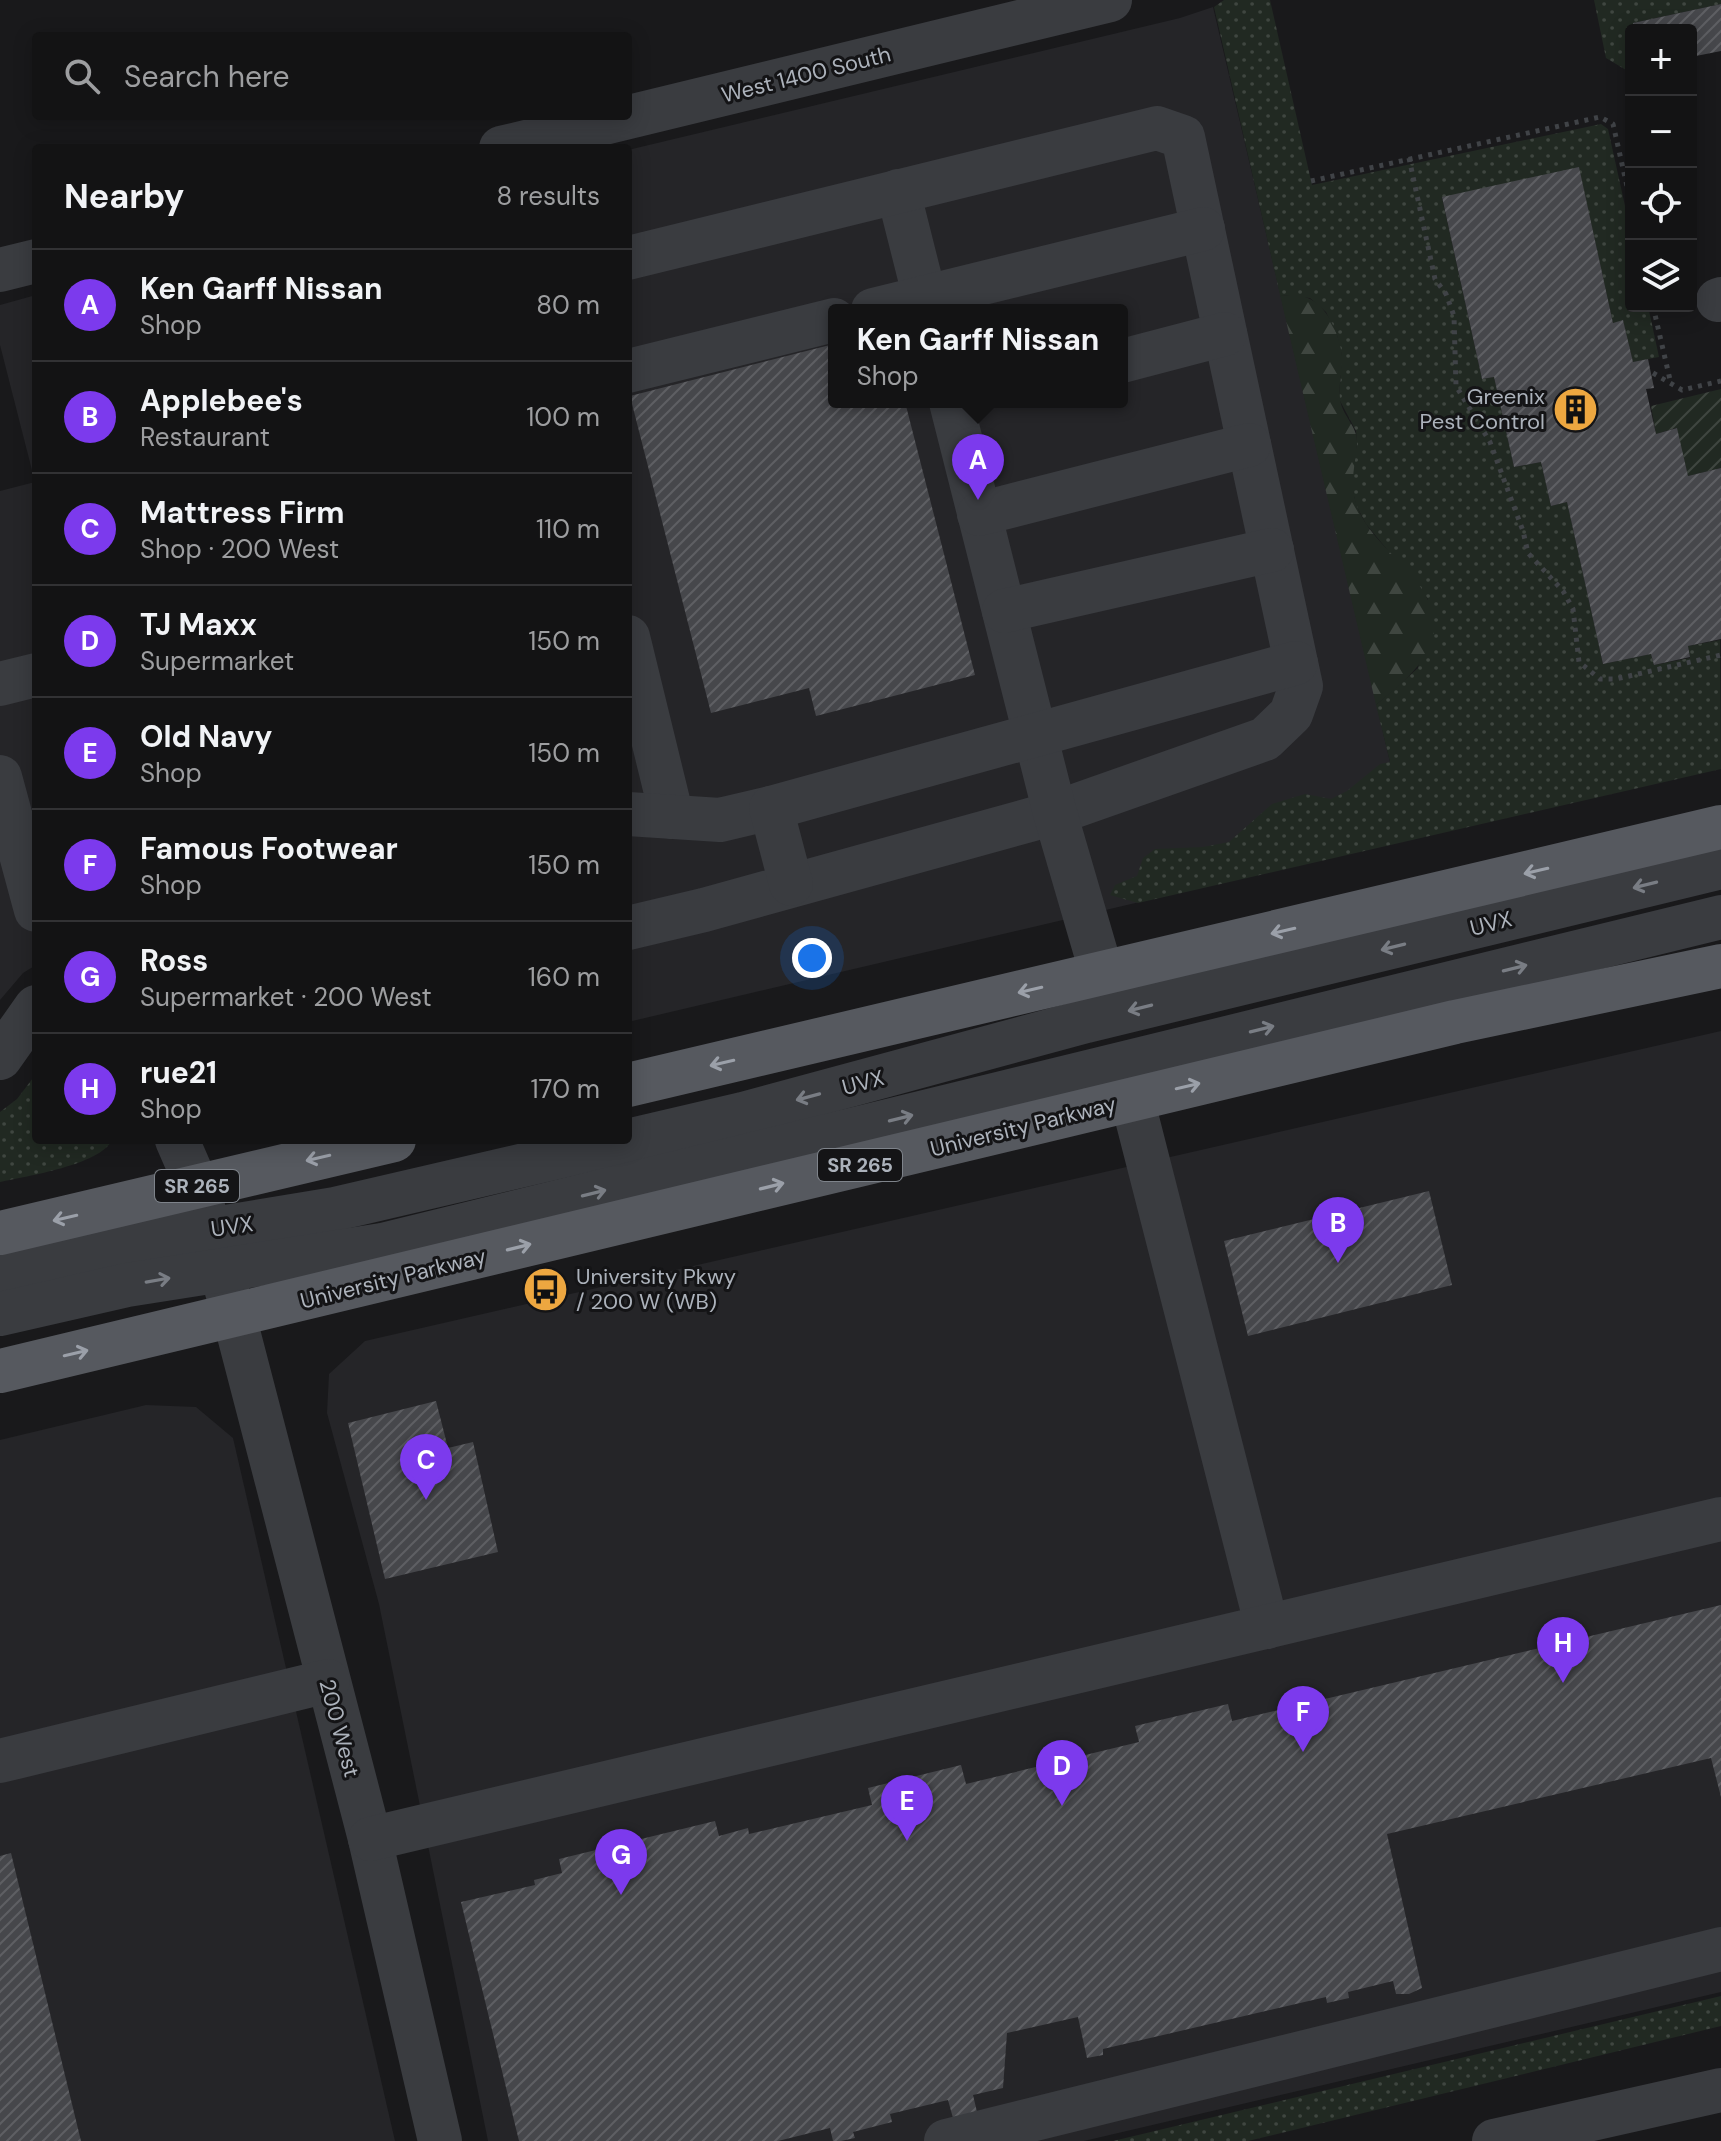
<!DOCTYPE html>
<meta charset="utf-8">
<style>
:root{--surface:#131314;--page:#202022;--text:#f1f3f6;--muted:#9d9ea0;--line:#323234;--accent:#7c3aed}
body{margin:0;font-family:"DM Sans",sans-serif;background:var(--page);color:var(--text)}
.controls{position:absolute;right:24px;top:24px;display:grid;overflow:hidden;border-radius:8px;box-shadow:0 4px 20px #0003}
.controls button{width:72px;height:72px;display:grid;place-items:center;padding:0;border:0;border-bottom:2px solid var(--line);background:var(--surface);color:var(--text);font:40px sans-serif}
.you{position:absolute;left:812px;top:958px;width:28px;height:28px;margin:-20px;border:6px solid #fff;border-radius:50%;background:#1a73e8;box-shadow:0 0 0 12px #1a73e833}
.badge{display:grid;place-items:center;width:52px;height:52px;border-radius:50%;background:var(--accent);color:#fff;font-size:26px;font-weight:700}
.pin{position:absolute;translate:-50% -66px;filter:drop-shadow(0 2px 4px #0008)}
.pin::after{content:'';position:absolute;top:42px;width:28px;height:24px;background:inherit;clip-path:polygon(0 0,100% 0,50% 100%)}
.popup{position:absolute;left:828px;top:304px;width:300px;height:104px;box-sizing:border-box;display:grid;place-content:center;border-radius:8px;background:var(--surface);filter:drop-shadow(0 2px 6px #0005);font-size:26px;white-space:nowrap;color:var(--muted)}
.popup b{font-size:30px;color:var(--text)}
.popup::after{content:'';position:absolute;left:50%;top:100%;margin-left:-16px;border:16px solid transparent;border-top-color:var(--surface)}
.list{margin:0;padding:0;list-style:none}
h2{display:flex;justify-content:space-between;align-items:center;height:104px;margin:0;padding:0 32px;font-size:34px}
h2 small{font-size:26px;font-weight:400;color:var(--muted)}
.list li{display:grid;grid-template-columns:52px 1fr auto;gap:24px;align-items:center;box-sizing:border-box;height:112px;padding:0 32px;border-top:2px solid var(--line)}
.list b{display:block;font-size:30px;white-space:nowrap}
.list p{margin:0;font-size:26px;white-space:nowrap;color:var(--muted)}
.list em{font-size:26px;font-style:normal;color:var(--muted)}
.icon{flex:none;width:44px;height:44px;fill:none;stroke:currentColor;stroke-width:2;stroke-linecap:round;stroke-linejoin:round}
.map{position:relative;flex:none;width:1721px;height:2141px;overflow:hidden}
.search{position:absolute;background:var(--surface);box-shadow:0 4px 20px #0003;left:32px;top:32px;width:600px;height:88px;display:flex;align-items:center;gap:20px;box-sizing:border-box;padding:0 28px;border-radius:8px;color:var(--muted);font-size:30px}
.panel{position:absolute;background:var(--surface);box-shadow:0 4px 20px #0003;left:32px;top:144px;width:600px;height:1000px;border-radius:8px}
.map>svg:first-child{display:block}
.built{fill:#252528;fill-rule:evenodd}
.grass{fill:url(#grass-dots)}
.forest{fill:url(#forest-firs)}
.garden{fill:url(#garden-furrows)}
.building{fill:url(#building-hatch)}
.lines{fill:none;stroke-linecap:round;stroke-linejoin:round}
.path{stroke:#404347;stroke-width:5;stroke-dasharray:4 6;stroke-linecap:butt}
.minor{stroke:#3a3c40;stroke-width:44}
.major{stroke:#56595f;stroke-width:44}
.oneway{stroke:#9ba0a9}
.oneway2{stroke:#797d84}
.labels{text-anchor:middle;stroke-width:6;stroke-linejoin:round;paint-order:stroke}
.shield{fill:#141416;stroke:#7e838a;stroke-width:2}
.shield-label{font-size:20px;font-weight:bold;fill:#acb2bb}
.street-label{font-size:22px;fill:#acb2bb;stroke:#141416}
.poi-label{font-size:22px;fill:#acb2bb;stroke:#141416;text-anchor:end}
</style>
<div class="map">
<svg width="1721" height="2141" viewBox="0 0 1721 2141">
<defs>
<pattern id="grass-dots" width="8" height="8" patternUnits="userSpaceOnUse" patternTransform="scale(2)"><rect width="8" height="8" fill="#212922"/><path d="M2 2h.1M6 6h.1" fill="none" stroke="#3f4640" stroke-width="1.8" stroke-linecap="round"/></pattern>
<pattern id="forest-firs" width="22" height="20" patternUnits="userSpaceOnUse" patternTransform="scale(2)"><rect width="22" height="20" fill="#212922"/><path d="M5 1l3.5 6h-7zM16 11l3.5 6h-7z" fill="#3f4640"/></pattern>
<pattern id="garden-furrows" width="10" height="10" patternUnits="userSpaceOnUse" patternTransform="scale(2)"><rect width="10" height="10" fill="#212922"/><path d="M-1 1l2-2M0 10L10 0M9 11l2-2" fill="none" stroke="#3f4640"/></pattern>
<pattern id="building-hatch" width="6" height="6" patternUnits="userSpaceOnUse" patternTransform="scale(2)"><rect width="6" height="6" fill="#46474b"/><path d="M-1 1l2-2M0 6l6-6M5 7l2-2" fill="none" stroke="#5e5f63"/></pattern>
</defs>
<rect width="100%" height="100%" fill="#19191b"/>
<g class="built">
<path d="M1213,7l195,832 -780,183v-872l552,-132zM834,310h288v92h-288z"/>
<path d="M36,295v670l-13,8 -23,27v-509l35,-9 -35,-137v-40z"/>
<path d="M1721,1031v961l-637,149h-596l-109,-537 -52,-191 2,-39 36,-33z"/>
<path d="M146,1405l50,2 37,31 162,703h-395v-701z"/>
</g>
<g class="grass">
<path d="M1224,0h46l42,185 289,-61 7,5 23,104v73h17l11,51 -26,5 -10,-41 -10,2 -34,-155 -137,30 40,181 12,-2 20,90 27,-5 10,44 16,-4 36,162 48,-10 3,11 36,-7 -2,-12 32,-6 1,129 -583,134 -28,-8 5,-10 22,-9 6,-18 12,-9 48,-2 26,-5 43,-38 33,-10 26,5 16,-8 33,-27 10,-2 -14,-57 42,-37 10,-69 -62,-75 -10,-19 -5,-23 6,-39 -1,-12 -17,-32 3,-43 -5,-21 -11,-23 -16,-14 -30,-3 -66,-288z"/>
<path d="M1594,0h127v4l-88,19 2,7h-4v43l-25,-15z"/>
<path d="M36,1074v66h76c-12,25 -85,36 -112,42v-70l17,-13z"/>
<path d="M1721,1996v30l-473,115h-135z"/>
</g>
<path class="forest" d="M1280,295c9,1 23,0 30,4 19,9 30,38 32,57 1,14 -4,29 -2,42 1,17 18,28 17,45 -1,21 -8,38 -1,60 14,46 76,71 78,121 2,34 -35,61 -58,81z"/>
<path class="garden" d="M1721,389v79l-33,8 -12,-48 -20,6 -5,-28z"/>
<g class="building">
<path d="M1721,4v47l-30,6v-27h-56l-2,-7z"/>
<path d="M1579,167l34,156 10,-3 10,42 15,-3 6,29 -8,1 10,45 21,-6 11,48 33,-8v171l-33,7 2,11 -36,8 -3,-11 -48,10 -36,-162 -16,4 -10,-44 -27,5 -20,-90 -12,2 -40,-182z"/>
<path d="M834,344v58h71l70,273 -159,41 -7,-28 -98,25 -81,-317z"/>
<path d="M1429,1191l23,94 -204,51 -24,-95z"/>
<path d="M436,1401l12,47 25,-6 25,110 -113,27 -37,-156z"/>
<path d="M1721,1605v192l-10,-39 -324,76 35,154 -13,6h-13l-3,-13 -45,11 1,6 -22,5 -1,-6 -223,52v6l-16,3 -9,-41 -71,16 -4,55 -30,7 4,17 -24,6 -5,-18 -58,14 2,8 -39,10 2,6 -14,3h-8l-3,-13 -52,13h-259l-58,-239 74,-17 -1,-5 28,-7 -3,-14 156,-38 4,15 29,-8 1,6 123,-29 -4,-17 93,-23 5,19 173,-42 -4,-16 93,-22 4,17z"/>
<path d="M11,1853l70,288h-81v-285z"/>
</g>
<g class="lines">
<g class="path">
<path d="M1409,158l26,121 11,15 8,22 2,70 34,56 33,89 5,22 35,38 10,18 6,53 21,17h16l105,-24"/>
<path d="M1311,181l289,-64 13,7 18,80"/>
<path d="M1653,306l18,78"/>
<path d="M1653,373l29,17 39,-9"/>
</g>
<g class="minor">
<path d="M501,148l609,-148"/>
<path d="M898,191l30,119"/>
<path d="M628,258l529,-130 26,9 118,549 -10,28 -26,25 -210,74 -351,97 -76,18"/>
<path d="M0,270l36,-9"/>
<path d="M1718,300l3,-1"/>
<path d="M873,310l330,-81"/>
<path d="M1122,361l103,-27"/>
<path d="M628,371l206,-51"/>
<path d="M951,402l104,411 47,161"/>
<path d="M979,514l270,-69"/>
<path d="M1004,611l268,-61"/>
<path d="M628,637l44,180"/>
<path d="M0,684l36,-9"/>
<path d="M0,777l36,133"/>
<path d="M628,814l92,6 51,-12"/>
<path d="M791,884l-20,-76 525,-145"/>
<path d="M0,1058l36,-51"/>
<path d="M1132,1099l135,528"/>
<path d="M177,1140l20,46 37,130 136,523 70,302"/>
<path d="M0,1272l128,-29 207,-34 408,-95 343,-93 635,-154"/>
<path d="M0,1314l127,-29 255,-40 1339,-328"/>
<path d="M0,1761l328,-80"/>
<path d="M370,1839l1351,-320"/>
<path d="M946,2141l775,-192"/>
<path d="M1494,2141l227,-51"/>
</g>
<g class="major">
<path d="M628,1085l1093,-258"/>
<path d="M0,1233l394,-93"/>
<path d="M0,1371l1455,-349 266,-56"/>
</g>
</g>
<defs><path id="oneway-shaft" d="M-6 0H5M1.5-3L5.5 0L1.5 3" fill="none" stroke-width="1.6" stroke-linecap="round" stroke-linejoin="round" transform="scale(2)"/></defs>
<g class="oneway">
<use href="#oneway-shaft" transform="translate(1536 871) rotate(167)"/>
<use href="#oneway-shaft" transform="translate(1283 931) rotate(167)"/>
<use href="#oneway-shaft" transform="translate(1030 990) rotate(167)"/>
<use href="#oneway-shaft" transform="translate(722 1063) rotate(167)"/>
<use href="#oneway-shaft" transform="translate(1188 1086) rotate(-13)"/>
<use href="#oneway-shaft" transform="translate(318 1158) rotate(167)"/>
<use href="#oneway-shaft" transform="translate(772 1186) rotate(-14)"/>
<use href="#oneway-shaft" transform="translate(65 1218) rotate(167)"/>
<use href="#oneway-shaft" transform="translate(519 1247) rotate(-14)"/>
<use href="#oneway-shaft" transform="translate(76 1353) rotate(-13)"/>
</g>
<g class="oneway2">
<use href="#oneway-shaft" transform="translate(1645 885) rotate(166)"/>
<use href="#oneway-shaft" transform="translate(1393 947) rotate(166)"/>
<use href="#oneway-shaft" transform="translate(1515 968) rotate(-14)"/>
<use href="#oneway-shaft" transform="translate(1140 1008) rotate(166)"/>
<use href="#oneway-shaft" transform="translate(1262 1029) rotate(-14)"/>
<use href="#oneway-shaft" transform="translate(808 1097) rotate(165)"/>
<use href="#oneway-shaft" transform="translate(901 1118) rotate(-14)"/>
<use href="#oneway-shaft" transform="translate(594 1193) rotate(-14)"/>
<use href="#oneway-shaft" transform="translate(158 1280) rotate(-10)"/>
</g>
<defs>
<symbol id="building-disc" viewBox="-11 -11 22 22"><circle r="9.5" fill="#eda740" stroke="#141416"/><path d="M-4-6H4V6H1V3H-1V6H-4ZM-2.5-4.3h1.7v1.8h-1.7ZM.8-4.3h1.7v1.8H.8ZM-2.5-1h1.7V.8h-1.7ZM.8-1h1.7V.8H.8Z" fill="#111"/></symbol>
<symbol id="bus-disc" viewBox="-11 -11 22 22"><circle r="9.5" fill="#eda740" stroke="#141416"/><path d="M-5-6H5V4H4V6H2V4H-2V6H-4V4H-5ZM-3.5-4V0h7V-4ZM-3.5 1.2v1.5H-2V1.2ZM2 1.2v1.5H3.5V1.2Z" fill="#111"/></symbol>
</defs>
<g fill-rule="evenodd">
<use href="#building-disc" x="1550" y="384" width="51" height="51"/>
<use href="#bus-disc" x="520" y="1264" width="51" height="51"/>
</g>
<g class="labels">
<g class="shield">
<rect x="818" y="1149" width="84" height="32" rx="6"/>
<rect x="155" y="1170" width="84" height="32" rx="6"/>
</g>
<g class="shield-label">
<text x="860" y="1172">SR 265</text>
<text x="197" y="1193">SR 265</text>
</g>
<g class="street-label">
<text transform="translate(806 74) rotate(-14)" y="8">West 1400 South</text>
<text transform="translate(1491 923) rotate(-14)" y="8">UVX</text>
<text transform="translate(863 1082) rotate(-15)" y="8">UVX</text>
<text transform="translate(1023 1126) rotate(-14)" y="8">University Parkway</text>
<text transform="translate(232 1226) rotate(-8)" y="8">UVX</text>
<text transform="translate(393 1278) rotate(-14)" y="8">University Parkway</text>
<text transform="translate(340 1728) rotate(75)" y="8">200 West</text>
</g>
<g class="poi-label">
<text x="1545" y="404">Greenix<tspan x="1545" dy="25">Pest Control</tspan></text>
<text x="576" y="1284" text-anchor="start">University Pkwy<tspan x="576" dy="25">/ 200 W (WB)</tspan></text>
</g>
</g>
</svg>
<div class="controls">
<button>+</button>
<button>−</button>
<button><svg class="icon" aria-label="locate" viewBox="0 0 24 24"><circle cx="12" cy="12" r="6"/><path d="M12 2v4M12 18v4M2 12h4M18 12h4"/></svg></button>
<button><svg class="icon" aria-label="layers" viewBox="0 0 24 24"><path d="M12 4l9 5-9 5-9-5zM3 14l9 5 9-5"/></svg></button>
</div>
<div class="you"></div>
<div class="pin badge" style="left:978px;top:500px">A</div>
<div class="popup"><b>Ken Garff Nissan</b>Shop</div>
<div class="pin badge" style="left:1338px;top:1263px">B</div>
<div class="pin badge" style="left:426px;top:1500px">C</div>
<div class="pin badge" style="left:1062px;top:1806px">D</div>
<div class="pin badge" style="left:907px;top:1841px">E</div>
<div class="pin badge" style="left:1303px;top:1752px">F</div>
<div class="pin badge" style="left:621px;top:1895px">G</div>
<div class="pin badge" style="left:1563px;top:1683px">H</div>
<div class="search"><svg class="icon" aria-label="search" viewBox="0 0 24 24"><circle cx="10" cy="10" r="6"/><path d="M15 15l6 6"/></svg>Search here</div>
<section class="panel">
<h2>Nearby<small>8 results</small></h2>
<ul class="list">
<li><span class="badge">A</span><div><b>Ken Garff Nissan</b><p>Shop</p></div><em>80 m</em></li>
<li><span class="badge">B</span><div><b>Applebee's</b><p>Restaurant</p></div><em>100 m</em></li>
<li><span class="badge">C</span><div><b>Mattress Firm</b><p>Shop · 200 West</p></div><em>110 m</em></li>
<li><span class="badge">D</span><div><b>TJ Maxx</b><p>Supermarket</p></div><em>150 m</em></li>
<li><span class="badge">E</span><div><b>Old Navy</b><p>Shop</p></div><em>150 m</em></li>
<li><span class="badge">F</span><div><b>Famous Footwear</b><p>Shop</p></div><em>150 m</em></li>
<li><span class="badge">G</span><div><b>Ross</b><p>Supermarket · 200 West</p></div><em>160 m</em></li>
<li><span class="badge">H</span><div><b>rue21</b><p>Shop</p></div><em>170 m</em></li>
</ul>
</section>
</div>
